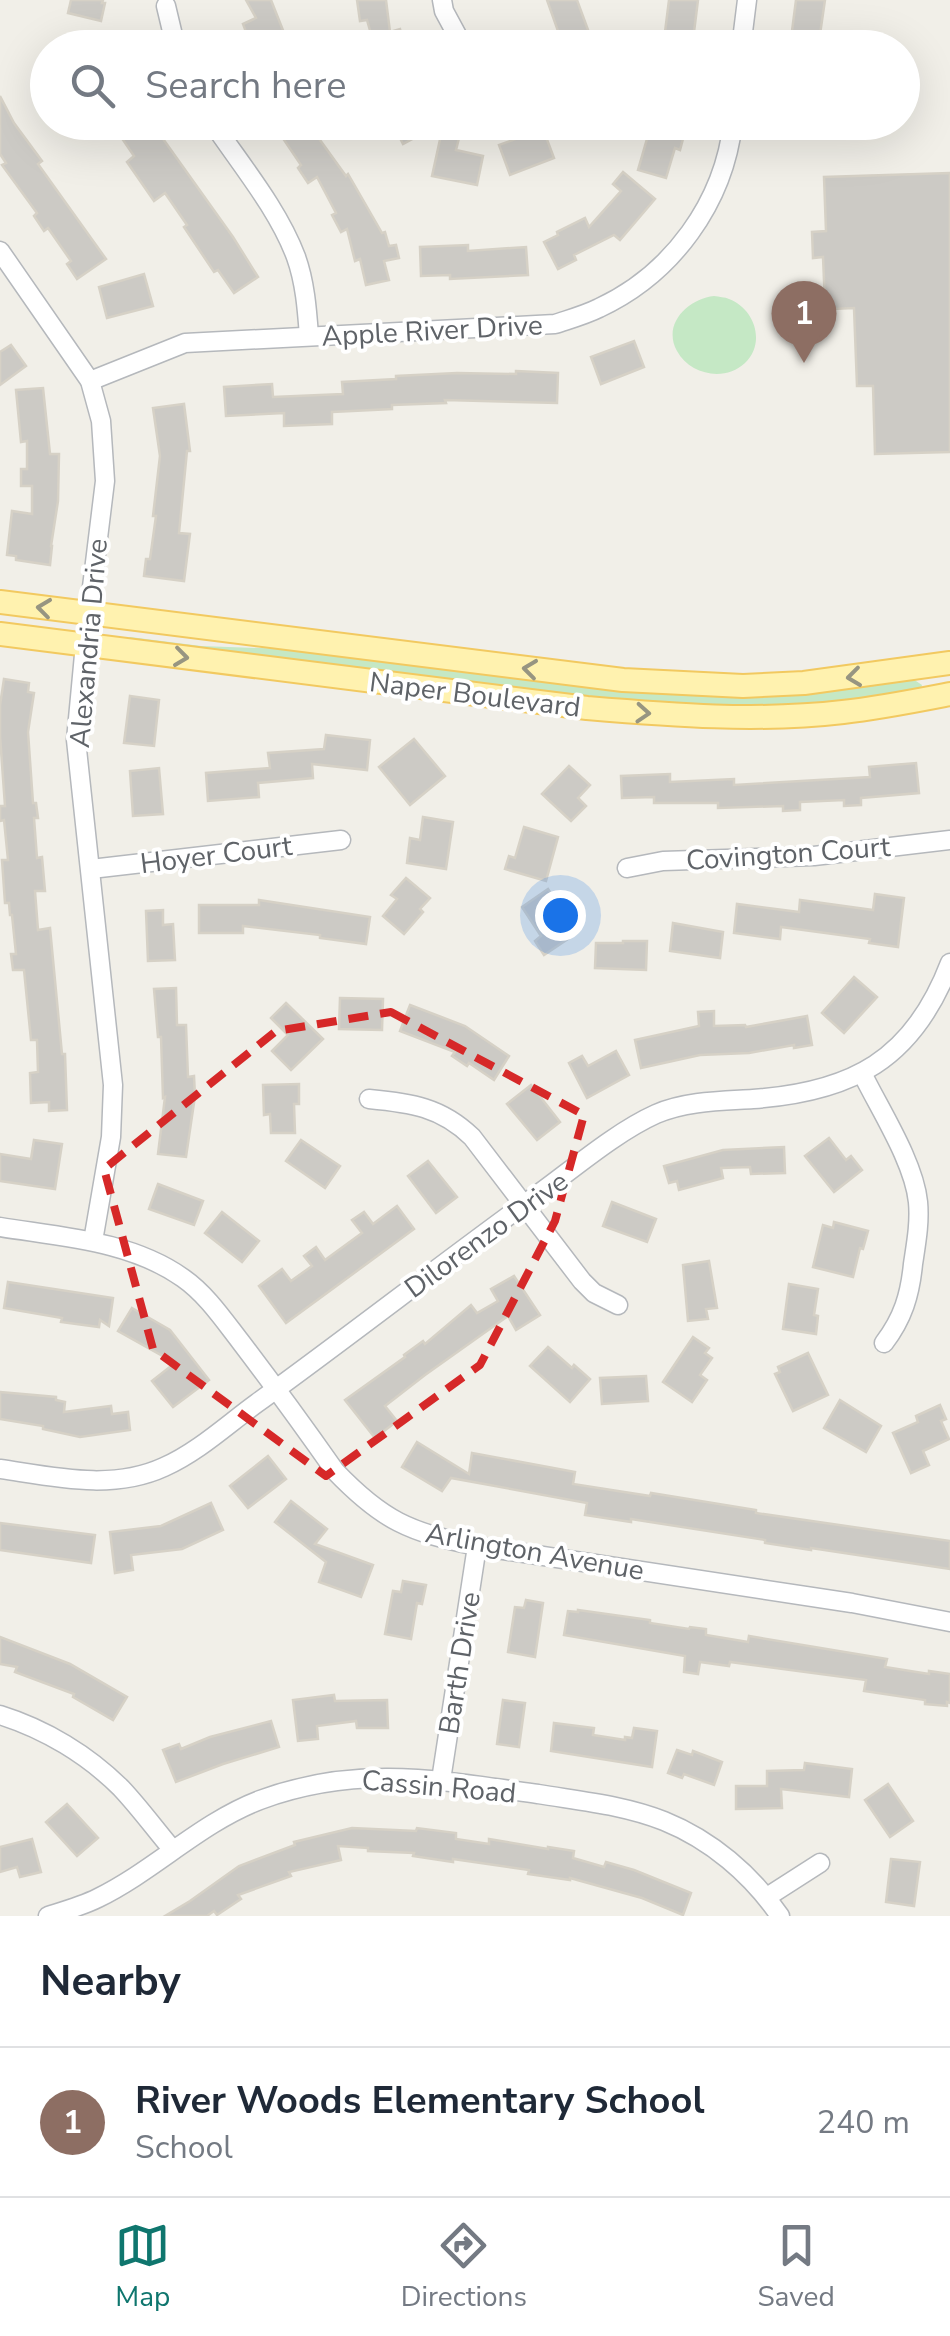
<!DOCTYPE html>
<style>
:root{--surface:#fff;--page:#f2f2f3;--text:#1f2937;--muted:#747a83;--line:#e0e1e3;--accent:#0f766e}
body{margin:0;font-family:"Nunito Sans",sans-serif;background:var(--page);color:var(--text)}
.you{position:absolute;left:560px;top:915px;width:35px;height:35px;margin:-25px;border:8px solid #fff;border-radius:50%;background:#1a73e8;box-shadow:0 0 0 15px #1a73e833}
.badge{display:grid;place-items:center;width:65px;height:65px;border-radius:50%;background:var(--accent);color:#fff;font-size:32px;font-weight:700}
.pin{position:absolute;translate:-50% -82px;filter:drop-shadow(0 2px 5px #0008)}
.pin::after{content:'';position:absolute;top:52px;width:35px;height:30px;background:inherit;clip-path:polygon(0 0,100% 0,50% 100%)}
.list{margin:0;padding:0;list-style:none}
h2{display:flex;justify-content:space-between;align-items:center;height:130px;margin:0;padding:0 40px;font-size:42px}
h2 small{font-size:32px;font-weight:400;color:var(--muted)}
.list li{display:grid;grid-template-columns:65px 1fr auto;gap:30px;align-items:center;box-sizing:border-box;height:150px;padding:0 40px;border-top:2px solid var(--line)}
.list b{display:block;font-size:38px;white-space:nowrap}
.list p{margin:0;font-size:32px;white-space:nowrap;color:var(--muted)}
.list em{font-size:32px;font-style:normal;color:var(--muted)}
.icon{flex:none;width:55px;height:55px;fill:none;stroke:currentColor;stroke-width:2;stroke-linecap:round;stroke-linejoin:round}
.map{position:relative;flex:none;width:950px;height:1916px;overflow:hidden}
.search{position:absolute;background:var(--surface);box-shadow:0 10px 40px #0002;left:30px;right:30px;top:30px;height:110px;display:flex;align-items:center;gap:25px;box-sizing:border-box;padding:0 35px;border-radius:55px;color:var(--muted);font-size:38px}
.sheet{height:280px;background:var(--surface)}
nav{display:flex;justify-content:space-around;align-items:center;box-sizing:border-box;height:140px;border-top:2px solid var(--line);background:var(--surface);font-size:28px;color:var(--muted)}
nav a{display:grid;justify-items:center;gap:5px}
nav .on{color:var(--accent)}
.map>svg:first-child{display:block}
.green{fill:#c5e8c5}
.building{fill:#cccac5;stroke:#d6d1c6;stroke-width:2.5}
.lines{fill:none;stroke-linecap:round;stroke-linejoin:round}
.minor-casing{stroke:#b5b8bc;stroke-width:21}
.major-casing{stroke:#f2c960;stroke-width:26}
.minor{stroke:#fff;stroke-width:18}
.major{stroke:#fff2af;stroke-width:22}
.oneway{stroke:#979581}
.marked{fill:none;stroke:#d62828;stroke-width:8;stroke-dasharray:20 12;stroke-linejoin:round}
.labels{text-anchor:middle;stroke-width:8;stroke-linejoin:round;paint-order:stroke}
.street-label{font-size:28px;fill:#5f6368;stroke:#fff}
</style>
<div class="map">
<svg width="950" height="1916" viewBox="0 0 950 1916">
<rect width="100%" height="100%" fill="#f1efe8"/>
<g class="green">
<path d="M714,296c5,1 11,1 15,3 26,10 37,44 16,64 -20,19 -55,12 -68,-12 -15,-27 11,-52 37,-55z"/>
<path d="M130,637l71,9 87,3 371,45c86,5 170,-2 254,-15l9,6 -1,4 -6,4 -137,15 -128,-2 -524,-65z"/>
</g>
<g class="building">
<path d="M71,0h32l-1,3h3l-4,18 -33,-8z"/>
<path d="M246,0h25l19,48h-31l-4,-10 -6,2 -6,-16 13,-6z"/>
<path d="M357,0h29l4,32 10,-3 5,19h-30l-8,-28 -7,1z"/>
<path d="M547,0h30l14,38 -27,10z"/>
<path d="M669,0h29l-6,48h-29z"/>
<path d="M796,0h29l-7,48h-21l2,-16 -7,-1z"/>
<path d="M0,96l14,27 28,38 -4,3 68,95 -29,20 -10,-15 4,-3 -23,-33 -4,3 -10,-15 3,-3 -35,-48 4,-2 -6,-9z"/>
<path d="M117,122h34l82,115 25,40 -24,16 -16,-23 -4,2 -30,-45 3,-2 -22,-32 -11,8 -27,-39 7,-6 -17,-25 4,-2z"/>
<path d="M272,122h35l39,54 2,-2 34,59 3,-1 4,14 7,-1 3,13 -15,3 5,19 -23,5 -6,-26 -5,2 -8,-32 -6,3 -9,-17 4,-2 -19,-36 -9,6 -10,-15 3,-3z"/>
<path d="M392,122h52l-41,22z"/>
<path d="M651,125l33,10 -4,15 -5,-2 -9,30 -28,-8z"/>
<path d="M543,129l11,29 -44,17 -11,-30z"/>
<path d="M441,135l18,3 -3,12 27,6 -6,29 -45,-9z"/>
<path d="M623,172l32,27 -35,41 -6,-5 -40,20 2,5 -18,9 -14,-27 14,-7 -1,-3 28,-14 4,9 32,-36 -8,-7z"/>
<path d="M950,173v279l-75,2 -2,-68h-16l-3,-78 -21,1 -1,-5h-7l-2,-47 -10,1 -1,-26 14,-1 -2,-54z"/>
<path d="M468,245v6l58,-4 2,28 -78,4v-4l-29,1 -1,-29z"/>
<path d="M144,274l9,32 -46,12 -8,-31z"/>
<path d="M634,341l10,26 -43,17 -10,-27z"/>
<path d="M11,345l15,21 -26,19v-33z"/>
<path d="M516,371l42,2 -1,30 -112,-3 1,3 -54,2v4l-60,3v12l-48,2v-13l-58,3 -2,-29 48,-3 1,13 70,-3 -1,-12 54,-3v-3l61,-3 59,1z"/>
<path d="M43,388l7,66h9l-1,47 -7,45h1l-2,19 -34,-5v-4l-9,-1 5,-44 20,3v-28h-11v-17h6v-28l-6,1 -5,-52z"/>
<path d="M184,404l6,47h-3l-8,82 11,1 -6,47 -40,-5 2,-17h4l6,-43h-3l7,-60 -7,-48z"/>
<path d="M4,679l25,4 -1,9 6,1 -6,39 5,71h3l2,15h-4l3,40 5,-1 3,34h-10l3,39 12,-2 12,126h3l2,56 -18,1v-9l-18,1 -1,-30 8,-1 -1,-32h-6l-7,-70h-11l-2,-16h5l-4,-39h-2l-1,-12h-4l-3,-43h6l-4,-40 -4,1v-15h5l-5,-70v-31z"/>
<path d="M130,696l29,4 -5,46 -30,-3z"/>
<path d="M326,735l44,5 -3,30 -55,-6 1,14 -55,5 1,14 -51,4 -2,-28 64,-5 -2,-15 56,-4z"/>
<path d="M414,739l31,37 -35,29 -31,-38z"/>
<path d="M916,763l3,30 -58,5v7l-17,1v-6l-44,2v8l-17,1v-5l-65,2v-5h-64v-6l-32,1 -1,-22 49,-2v8l64,-3v6l136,-8 -1,-10z"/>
<path d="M569,766l21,19 -12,13 8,8 -15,15 -29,-27z"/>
<path d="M159,768l4,46 -30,2 -3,-45z"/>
<path d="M423,817l30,5 -7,47 -39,-6 3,-25 10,2z"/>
<path d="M524,827l34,10 -12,44 -41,-12 4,-13 6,2z"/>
<path d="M406,878l24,20 -10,11 3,3 -19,22 -21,-18 14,-17 -6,-4z"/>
<path d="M548,889l29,44 -33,22 -9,-14 6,-5 -19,-29z"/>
<path d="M875,894l29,4 -6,49 -29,-4 1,-4 -89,-12 -1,12 -46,-6 3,-29 62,8 1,-12 73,10z"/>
<path d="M259,900l111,17 -4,27 -46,-6v-3l-77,-9v7h-44v-28h60z"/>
<path d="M163,910v15l10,-1 2,36 -27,1 -2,-50z"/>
<path d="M673,923l50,9 -3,26 -50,-7z"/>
<path d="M623,941h24l-1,29 -51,-2 1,-25h27z"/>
<path d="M854,977l23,20 -33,36 -22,-20z"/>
<path d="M176,988l1,37h9l2,52 6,-1 1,20 -9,61 -28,-3 7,-57 -2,1 -2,-61h-3l-4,-48z"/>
<path d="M340,998l43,1 -1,31 -43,-1z"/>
<path d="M286,1003l37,36 -32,31 -19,-19 16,-16 -17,-17z"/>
<path d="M410,1005l55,21 44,30 -15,24 -25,-17 -2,3 -15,-10 3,-4 -55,-21z"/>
<path d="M714,1011v15l31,-1 1,2 61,-11 5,29 -18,3v-3l-45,8 -49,2 -59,13 -6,-28 64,-14 -1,-14z"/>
<path d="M616,1051l13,24 -42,23 -18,-35 13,-7 6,10z"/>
<path d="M299,1084v20h-5l1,29h-24l-1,-19 -6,1 -1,-30z"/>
<path d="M531,1085l29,37 -23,18 -30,-36z"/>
<path d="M829,1138l17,22 5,-4 11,14 -28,22 -29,-36z"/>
<path d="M34,1140l28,4 -7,45 -55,-8v-27l31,5z"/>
<path d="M301,1140l39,26 -15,22 -39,-27z"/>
<path d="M784,1147l1,26 -34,1 -1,-7 -29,1 2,10 -44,12 -2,-9 -8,2 -5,-17 59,-16z"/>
<path d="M428,1161l29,36 -21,16 -28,-37z"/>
<path d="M158,1184l45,17 -9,24 -45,-16z"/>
<path d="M612,1202l44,17 -9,23 -44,-16z"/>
<path d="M397,1206l17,23 -128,94 -27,-37 23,-17 9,12 21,-15 -8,-10 12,-9 9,13 37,-27 -10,-13 12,-8 9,12z"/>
<path d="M222,1212l37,29 -17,21 -37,-29z"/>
<path d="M834,1222l34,9 -5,18 -3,-1 -7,29 -40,-10 10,-42 10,3z"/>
<path d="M709,1261l8,47 -11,1 2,10 -20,2 -5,-56z"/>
<path d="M514,1276l26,39 -24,15 -8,-14 -83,59 -40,31 12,15 -22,17 -30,-38 60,-43 -1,-2 19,-14 2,3 46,-39 6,8 21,-12 -7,-12z"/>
<path d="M8,1282l105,16 -4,28 -9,-6 -1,7 -38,-5 1,-4 -58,-10z"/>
<path d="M789,1284l29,5 -4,26 4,1 -2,18 -33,-5z"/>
<path d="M132,1308l38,22 39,50 -36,27 -21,-26 23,-18 -57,-32z"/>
<path d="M693,1337l16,11 -4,5 7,5 -12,17 7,5 -15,22 -29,-20z"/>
<path d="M548,1347l24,21 2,-3 16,14 -20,23 -40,-36z"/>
<path d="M808,1353l20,42 -35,16 -18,-37 5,-2 -2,-5z"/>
<path d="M646,1376l2,25 -46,3 -2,-26z"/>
<path d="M0,1392l56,5v3l9,2 -1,10 47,-6 1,8 16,-2 2,18 -50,7 -37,-8v-3l-43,-7z"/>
<path d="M840,1400l41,26 -15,26 -42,-24z"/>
<path d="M940,1405l6,14 -5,2 8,18 -26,12 6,14 -18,8 -18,-40 25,-11 -2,-6z"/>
<path d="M417,1442l52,32 3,-21 103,19 -2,12 77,12 1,-3 105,17v3l194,28v28l-139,-21v2l-46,-7v-3l-134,-21v3l-46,-7 2,-12 -136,-25 -9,13 -40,-24z"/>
<path d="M268,1456l18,23 -38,29 -18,-22z"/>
<path d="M291,1501l36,28 -12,15 58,21 -12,32 -42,-15 7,-20 -51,-40z"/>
<path d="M211,1503l12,27 -41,19 -51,6 2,15 -18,3 -5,-41 51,-6z"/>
<path d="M0,1523l95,12 -4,28 -91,-13z"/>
<path d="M403,1581l23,4 -4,19 -5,-1 -6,36 -26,-5 8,-43 8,1z"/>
<path d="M526,1600l17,3 -8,54 -27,-5 7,-45 9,1z"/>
<path d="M578,1610l72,10v3l39,6 1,-2 16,2v6l42,7 1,-6 138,23 -2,8 44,7v-3l21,3v29l-3,-1v4l-22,-2v-4l-61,-9 2,-11 -136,-18 -1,4 -29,-4 -2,12 -14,-2 1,-16 -121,-21 4,-24 10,1z"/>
<path d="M0,1637l70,27 57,33 -14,23 -40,-23 1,-3 -59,-22 2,-5 -17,-3z"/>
<path d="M334,1695l1,6 52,-1 1,28h-31l-1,-7 -39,5 1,13 -20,2 -5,-41z"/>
<path d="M503,1700l22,3 -6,44 -22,-3z"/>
<path d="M271,1721l8,26 -56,17 -47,18 -13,-32 16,-6 2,5 29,-12z"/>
<path d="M554,1723l40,5 -1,7 32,5v-3l7,1 2,-10 23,3 -5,36 -101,-16z"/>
<path d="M677,1750l15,5 1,-4 29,11 -8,23 -30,-11 -2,4 -14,-5z"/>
<path d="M805,1763l47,6 -3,28 -68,-8 1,19 -46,1v-23h31v-15l37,-1z"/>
<path d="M888,1784l25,37 -23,16 -25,-37z"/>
<path d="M67,1804l31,34 -21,18 -31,-34z"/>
<path d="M352,1828l64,3 1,-3 39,5v6l33,5v-5l59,10v-2l26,4 -1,7 31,9 2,-5 28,8 57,23 -8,22 -41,-17 -72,-20v2l-42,-6 1,-4 -76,-11v3l-40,-6 1,-3 -46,-2v-3l-30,-2 3,14 -52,12 2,4 -53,19 3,4 -24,16 -3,-4 -7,5h-42l25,-15 49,-35 56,-21 -1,-3z"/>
<path d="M32,1839l9,33 -21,5 -3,-10 -17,5v-25z"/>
<path d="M891,1859l29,3 -6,44 -28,-4z"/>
</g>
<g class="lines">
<defs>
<g id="minor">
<path d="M442,0l2,11 20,37"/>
<path d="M166,6l10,42"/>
<path d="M741,48l6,-48"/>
<path d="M212,122c29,43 66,87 84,135 9,25 11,52 13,79"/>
<path d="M0,251l90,130 11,40 4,60 -20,163 -9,96 37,345 -2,52 -18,104"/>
<path d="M90,381l95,-38 370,-19c15,-5 30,-9 44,-16 73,-34 125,-105 134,-186"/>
<path d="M627,868l36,-7 151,-5 136,-16"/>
<path d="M91,869l250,-29"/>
<path d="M862,1073c18,37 52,89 56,129 2,21 -2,42 -5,62 -3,31 -10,54 -29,79"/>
<path d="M369,1099c42,4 72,8 103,38l110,144 12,12 24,12"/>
<path d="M0,1227c62,10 131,14 183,51 23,16 40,41 57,63 32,42 64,86 95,130 48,50 74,61 142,75l375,57 98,19"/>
<path d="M0,1469c54,8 112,22 164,-2 34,-15 64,-43 93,-64 94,-68 186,-140 280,-208 36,-26 79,-63 119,-81 30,-13 65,-13 97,-15 99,-7 160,-39 197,-136"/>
<path d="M0,1715c45,14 88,40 121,73 18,19 34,41 51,61"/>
<path d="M441,1780l36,-234"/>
<path d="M767,1897l53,-34"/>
<path d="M48,1916c16,-5 34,-10 50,-18 57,-28 102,-75 162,-98 97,-36 179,-20 278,-6 42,7 86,11 126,27 47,19 87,53 116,95"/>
</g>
<g id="major">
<path d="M0,602l623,78 120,6 61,-3 146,-20"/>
<path d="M0,634l587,74c84,7 171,14 256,4 36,-4 71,-11 107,-18"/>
</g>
</defs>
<use href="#minor" class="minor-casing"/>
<use href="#major" class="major-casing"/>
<use href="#minor" class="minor"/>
<use href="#major" class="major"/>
</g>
<defs><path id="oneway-chevron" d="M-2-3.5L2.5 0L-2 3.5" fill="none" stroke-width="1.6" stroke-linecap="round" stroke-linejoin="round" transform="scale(2.5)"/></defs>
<g class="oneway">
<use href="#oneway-chevron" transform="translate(44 608) rotate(-173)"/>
<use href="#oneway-chevron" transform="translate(181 657) rotate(7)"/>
<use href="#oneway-chevron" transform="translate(530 669) rotate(-173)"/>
<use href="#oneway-chevron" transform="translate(854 677) rotate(173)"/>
<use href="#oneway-chevron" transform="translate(643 713) rotate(4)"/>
</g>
<path class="marked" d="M391,1012l193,103 -29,106 -75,144 -154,111 -173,-127 -49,-180 172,-138z"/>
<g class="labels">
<g class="street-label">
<text transform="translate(432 330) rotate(-3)" y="10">Apple River Drive</text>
<text transform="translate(88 643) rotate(-85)" y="10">Alexandria Drive</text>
<text transform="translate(475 694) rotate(7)" y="10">Naper Boulevard</text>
<text transform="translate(788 853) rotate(-4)" y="10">Covington Court</text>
<text transform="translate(216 854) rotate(-7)" y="10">Hoyer Court</text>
<text transform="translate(486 1234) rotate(-36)" y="10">Dilorenzo Drive</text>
<text transform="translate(535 1551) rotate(10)" y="10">Arlington Avenue</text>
<text transform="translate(459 1663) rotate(-81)" y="10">Barth Drive</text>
<text transform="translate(439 1786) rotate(5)" y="10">Cassin Road</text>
</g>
</g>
</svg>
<div class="you"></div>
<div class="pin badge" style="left:804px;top:363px;background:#8d6e63">1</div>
<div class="search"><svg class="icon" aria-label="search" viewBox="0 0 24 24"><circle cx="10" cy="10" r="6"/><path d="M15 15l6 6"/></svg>Search here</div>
</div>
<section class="sheet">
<h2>Nearby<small></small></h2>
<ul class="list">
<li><span class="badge" style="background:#8d6e63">1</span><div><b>River Woods Elementary School</b><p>School</p></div><em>240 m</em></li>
</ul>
</section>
<nav>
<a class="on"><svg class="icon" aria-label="map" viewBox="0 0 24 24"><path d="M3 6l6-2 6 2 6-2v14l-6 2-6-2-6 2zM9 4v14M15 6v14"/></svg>Map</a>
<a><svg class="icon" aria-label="directions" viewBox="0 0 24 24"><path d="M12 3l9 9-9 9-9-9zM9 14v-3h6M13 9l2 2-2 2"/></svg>Directions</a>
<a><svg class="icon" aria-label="saved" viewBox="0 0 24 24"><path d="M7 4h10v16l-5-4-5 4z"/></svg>Saved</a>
</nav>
